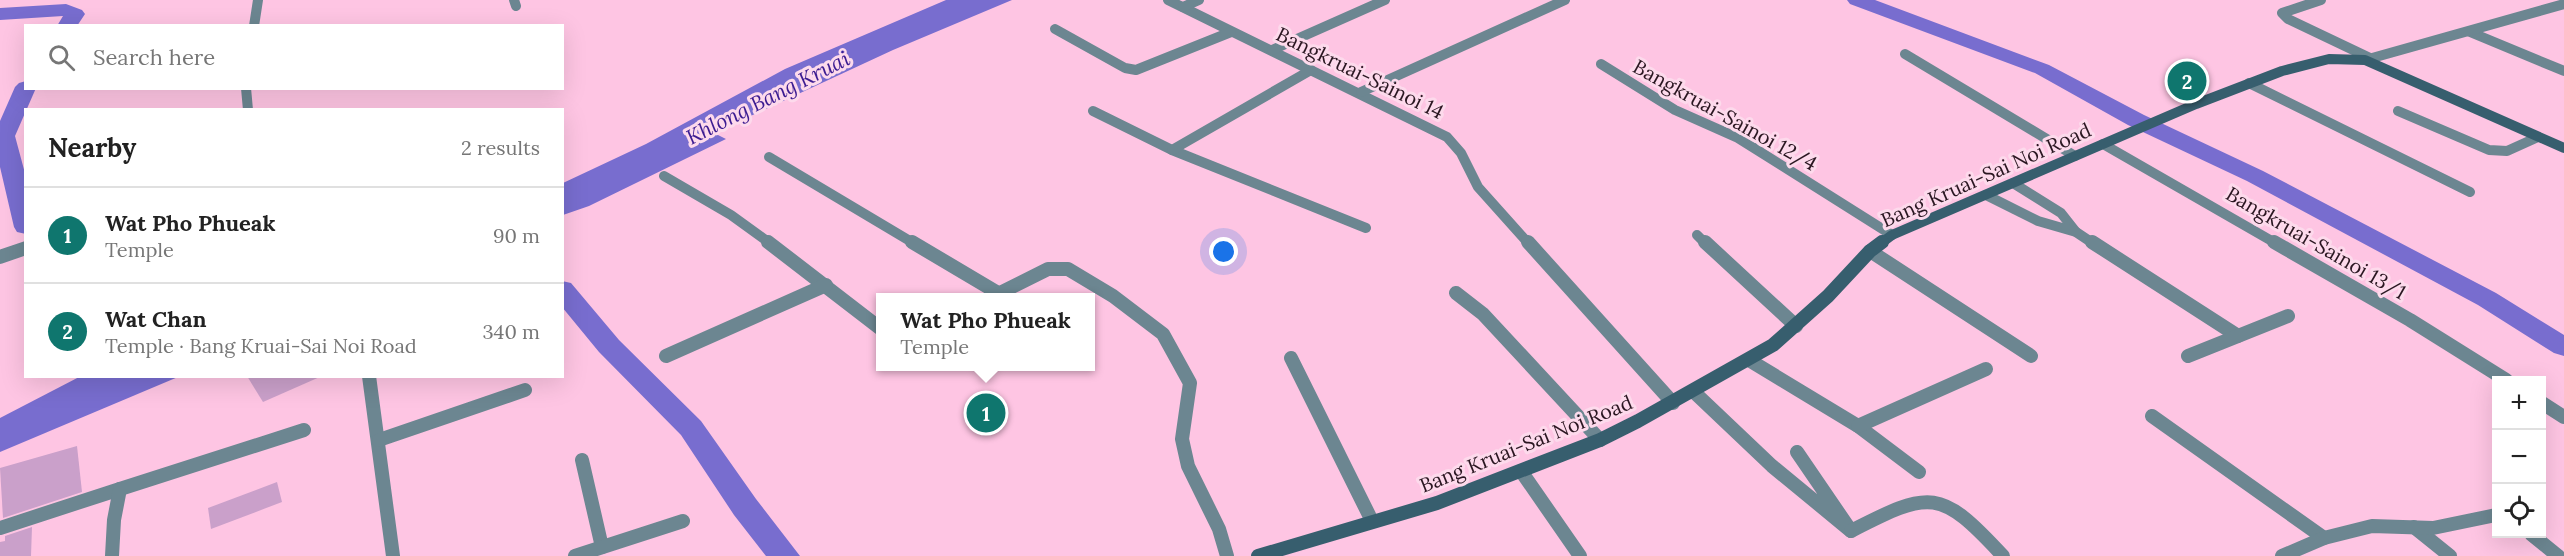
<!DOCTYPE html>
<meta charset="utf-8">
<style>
:root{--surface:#fff;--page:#f6f6f6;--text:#222;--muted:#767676;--line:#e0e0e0;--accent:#0f766e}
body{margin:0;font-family:Lora,serif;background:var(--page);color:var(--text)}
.controls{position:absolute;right:18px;bottom:18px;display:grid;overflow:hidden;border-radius:0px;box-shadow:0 6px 24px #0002}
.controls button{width:54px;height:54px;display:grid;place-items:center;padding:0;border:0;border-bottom:2px solid var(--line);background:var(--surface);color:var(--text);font:30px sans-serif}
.you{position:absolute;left:1224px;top:252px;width:21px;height:21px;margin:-15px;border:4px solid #fff;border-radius:50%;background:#1a73e8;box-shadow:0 0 0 9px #1a73e833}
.badge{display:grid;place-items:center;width:39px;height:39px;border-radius:50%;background:var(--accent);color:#fff;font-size:20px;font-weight:700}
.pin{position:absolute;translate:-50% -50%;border:3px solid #fff;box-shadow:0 2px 6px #0006}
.popup{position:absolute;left:876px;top:293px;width:219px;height:78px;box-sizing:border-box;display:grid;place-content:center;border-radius:0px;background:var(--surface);filter:drop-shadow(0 2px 4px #0005);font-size:20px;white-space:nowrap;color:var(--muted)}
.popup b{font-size:22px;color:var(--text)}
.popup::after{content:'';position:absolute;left:50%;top:100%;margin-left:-12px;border:12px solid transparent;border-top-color:var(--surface)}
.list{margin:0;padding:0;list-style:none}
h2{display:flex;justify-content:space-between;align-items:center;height:78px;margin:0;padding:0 24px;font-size:26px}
h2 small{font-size:20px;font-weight:400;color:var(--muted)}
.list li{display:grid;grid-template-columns:39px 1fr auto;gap:18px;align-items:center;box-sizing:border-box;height:96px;padding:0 24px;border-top:2px solid var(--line)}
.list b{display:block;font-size:22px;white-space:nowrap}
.list p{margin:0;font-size:20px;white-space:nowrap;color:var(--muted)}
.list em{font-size:20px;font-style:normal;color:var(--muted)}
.icon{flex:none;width:33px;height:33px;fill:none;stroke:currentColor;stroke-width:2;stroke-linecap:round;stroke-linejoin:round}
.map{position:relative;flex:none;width:2564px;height:556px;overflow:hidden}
.search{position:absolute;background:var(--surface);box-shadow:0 6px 24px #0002;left:24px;top:24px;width:540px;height:66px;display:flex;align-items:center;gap:15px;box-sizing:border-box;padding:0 21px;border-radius:0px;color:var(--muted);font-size:22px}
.panel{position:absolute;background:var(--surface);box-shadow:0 6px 24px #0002;left:24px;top:108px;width:540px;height:270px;border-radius:0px}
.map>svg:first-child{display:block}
.water{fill:#786dcf}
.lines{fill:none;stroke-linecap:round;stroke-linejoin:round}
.canal{fill:#786dcf;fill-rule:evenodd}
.building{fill:#caa0ca}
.minor-far1{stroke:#6c8691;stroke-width:10}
.minor{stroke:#6c8691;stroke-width:14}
.secondary-far1{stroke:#375e6e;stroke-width:10}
.secondary{stroke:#375e6e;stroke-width:14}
.labels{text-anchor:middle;stroke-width:6;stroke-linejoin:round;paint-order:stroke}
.street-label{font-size:20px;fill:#2a1621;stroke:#fddaec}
.water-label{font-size:21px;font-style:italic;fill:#3c1c91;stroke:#fddaec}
</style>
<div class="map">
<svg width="2564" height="556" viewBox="0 0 2564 556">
<rect width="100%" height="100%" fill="#fec5e3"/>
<g class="water">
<path d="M946,0h66l-119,50 -179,83 12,6 -137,67 -26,9v-32l83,-39 139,-75z"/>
<path d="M81,376l97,1 -178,75v-34z"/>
</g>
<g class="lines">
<g class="canal">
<path d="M1847,0h28l174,65 95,50 119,56 233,122 68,42v21l-10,-3 -76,-48 -231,-124 -119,-56 -93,-52 -185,-69z"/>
<path d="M66,4l16,6 3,4 -8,12h-20l6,-10 -63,4v-12z"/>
<path d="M26,81v7h10l-21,48 11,41v57l-9,-2 -3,-5 -14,-60v-46l15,-34 4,-4z"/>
<path d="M562,281l9,2 48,57 82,81 55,78 44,57h-34l-32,-41 -53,-80 -82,-83 -37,-45z"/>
</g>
</g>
<g class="building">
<path d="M247,376h75l-59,26z"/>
<path d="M77,446l5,46 -79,26 -3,-50z"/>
<path d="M277,482l5,20 -71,27 -3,-21z"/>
<path d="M32,527l-1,29h-31v-14l5,-1v-5z"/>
</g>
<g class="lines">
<g class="minor-far1">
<path d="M514,0l2,6"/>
<path d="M1168,0l279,137 14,16 17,34 51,57"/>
<path d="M2321,0l-39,13 6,6 82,39"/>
<path d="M1183,7l16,-7"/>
<path d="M254,26l4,-26"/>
<path d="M1055,29l70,39 11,2 95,-38"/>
<path d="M2470,32l94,39"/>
<path d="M1272,50l113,-50"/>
<path d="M1905,54l170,102"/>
<path d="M2365,60l199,-56"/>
<path d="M1601,64l74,46 63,28 154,97"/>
<path d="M2249,83l221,109"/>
<path d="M246,88l2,22"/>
<path d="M1361,92l204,-92"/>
<path d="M1093,111l79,39 194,78"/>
<path d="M2398,111l91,39 18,1 31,-14"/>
<path d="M2103,144l174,100"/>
<path d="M1172,150l139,-80"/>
<path d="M769,157l146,87"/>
<path d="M664,176l67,39 40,29"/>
<path d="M2013,183l48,30 15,19"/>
<path d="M1986,195l52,26 38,11 18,12"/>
<path d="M1697,235l9,9"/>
</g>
<g class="minor">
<path d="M768,242l113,87"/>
<path d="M912,242l86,51"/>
<path d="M1528,242l145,161"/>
<path d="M1705,242l91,84"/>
<path d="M2092,242l146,94"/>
<path d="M2274,242l136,78 96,60"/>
<path d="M1870,251l161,105"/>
<path d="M0,257l26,-9"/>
<path d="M1456,293l27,21 117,126"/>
<path d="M990,298l58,-29h20l45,27 50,38 27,49 -8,56 6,27 31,63 8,27"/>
<path d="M666,356l160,-71"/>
<path d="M2188,356l100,-40"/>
<path d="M1291,358l81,163"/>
<path d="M1749,360l109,66 61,46"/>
<path d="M369,376l24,180"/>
<path d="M1694,392l78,74 79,65 -54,-79"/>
<path d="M2542,403l22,14"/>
<path d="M2152,416l172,122"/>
<path d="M1858,426l128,-57"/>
<path d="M379,440l146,-50"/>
<path d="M582,460l20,87"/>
<path d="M1521,471l59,85"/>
<path d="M2414,527l36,29"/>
<path d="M0,528l120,-39"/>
<path d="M1851,531c80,-41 89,-43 152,25"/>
<path d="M2531,534l27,22"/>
<path d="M112,556l2,-36 6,-31 184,-59"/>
<path d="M575,556l108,-35"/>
<path d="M2282,556l42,-18 48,-12 61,2 63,-13"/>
</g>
<path class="secondary-far1" d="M1880,244l12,-9 304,-131 86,-33 47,-12 36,1 199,88"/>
<path class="secondary" d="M1258,556l179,-53 163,-63 38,-19 135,-76 55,-49 42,-45 12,-9"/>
</g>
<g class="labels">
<g class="street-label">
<text transform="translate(1360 73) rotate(26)" y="7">Bangkruai-Sainoi 14</text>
<text transform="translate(1725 115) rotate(29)" y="7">Bangkruai-Sainoi 12/4</text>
<text transform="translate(1986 175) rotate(-24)" y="7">Bang Kruai-Sai Noi Road</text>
<text transform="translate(2316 243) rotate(30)" y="7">Bangkruai-Sainoi 13/1</text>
<text transform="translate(1526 444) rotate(-22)" y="7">Bang Kruai-Sai Noi Road</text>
</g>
<g class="water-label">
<text transform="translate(768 98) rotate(-27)" y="7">Khlong Bang Kruai</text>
</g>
</g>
</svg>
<div class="controls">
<button>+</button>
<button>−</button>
<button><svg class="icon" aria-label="locate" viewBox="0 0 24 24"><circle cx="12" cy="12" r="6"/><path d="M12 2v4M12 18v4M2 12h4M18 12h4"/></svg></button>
</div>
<div class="you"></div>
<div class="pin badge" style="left:986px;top:413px">1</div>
<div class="popup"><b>Wat Pho Phueak</b>Temple</div>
<div class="pin badge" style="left:2187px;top:81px">2</div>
<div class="search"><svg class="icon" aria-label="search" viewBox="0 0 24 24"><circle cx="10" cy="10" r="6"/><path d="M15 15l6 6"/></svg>Search here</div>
<section class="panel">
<h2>Nearby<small>2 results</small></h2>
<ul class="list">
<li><span class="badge">1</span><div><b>Wat Pho Phueak</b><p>Temple</p></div><em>90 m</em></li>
<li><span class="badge">2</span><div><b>Wat Chan</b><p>Temple · Bang Kruai-Sai Noi Road</p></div><em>340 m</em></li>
</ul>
</section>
</div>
